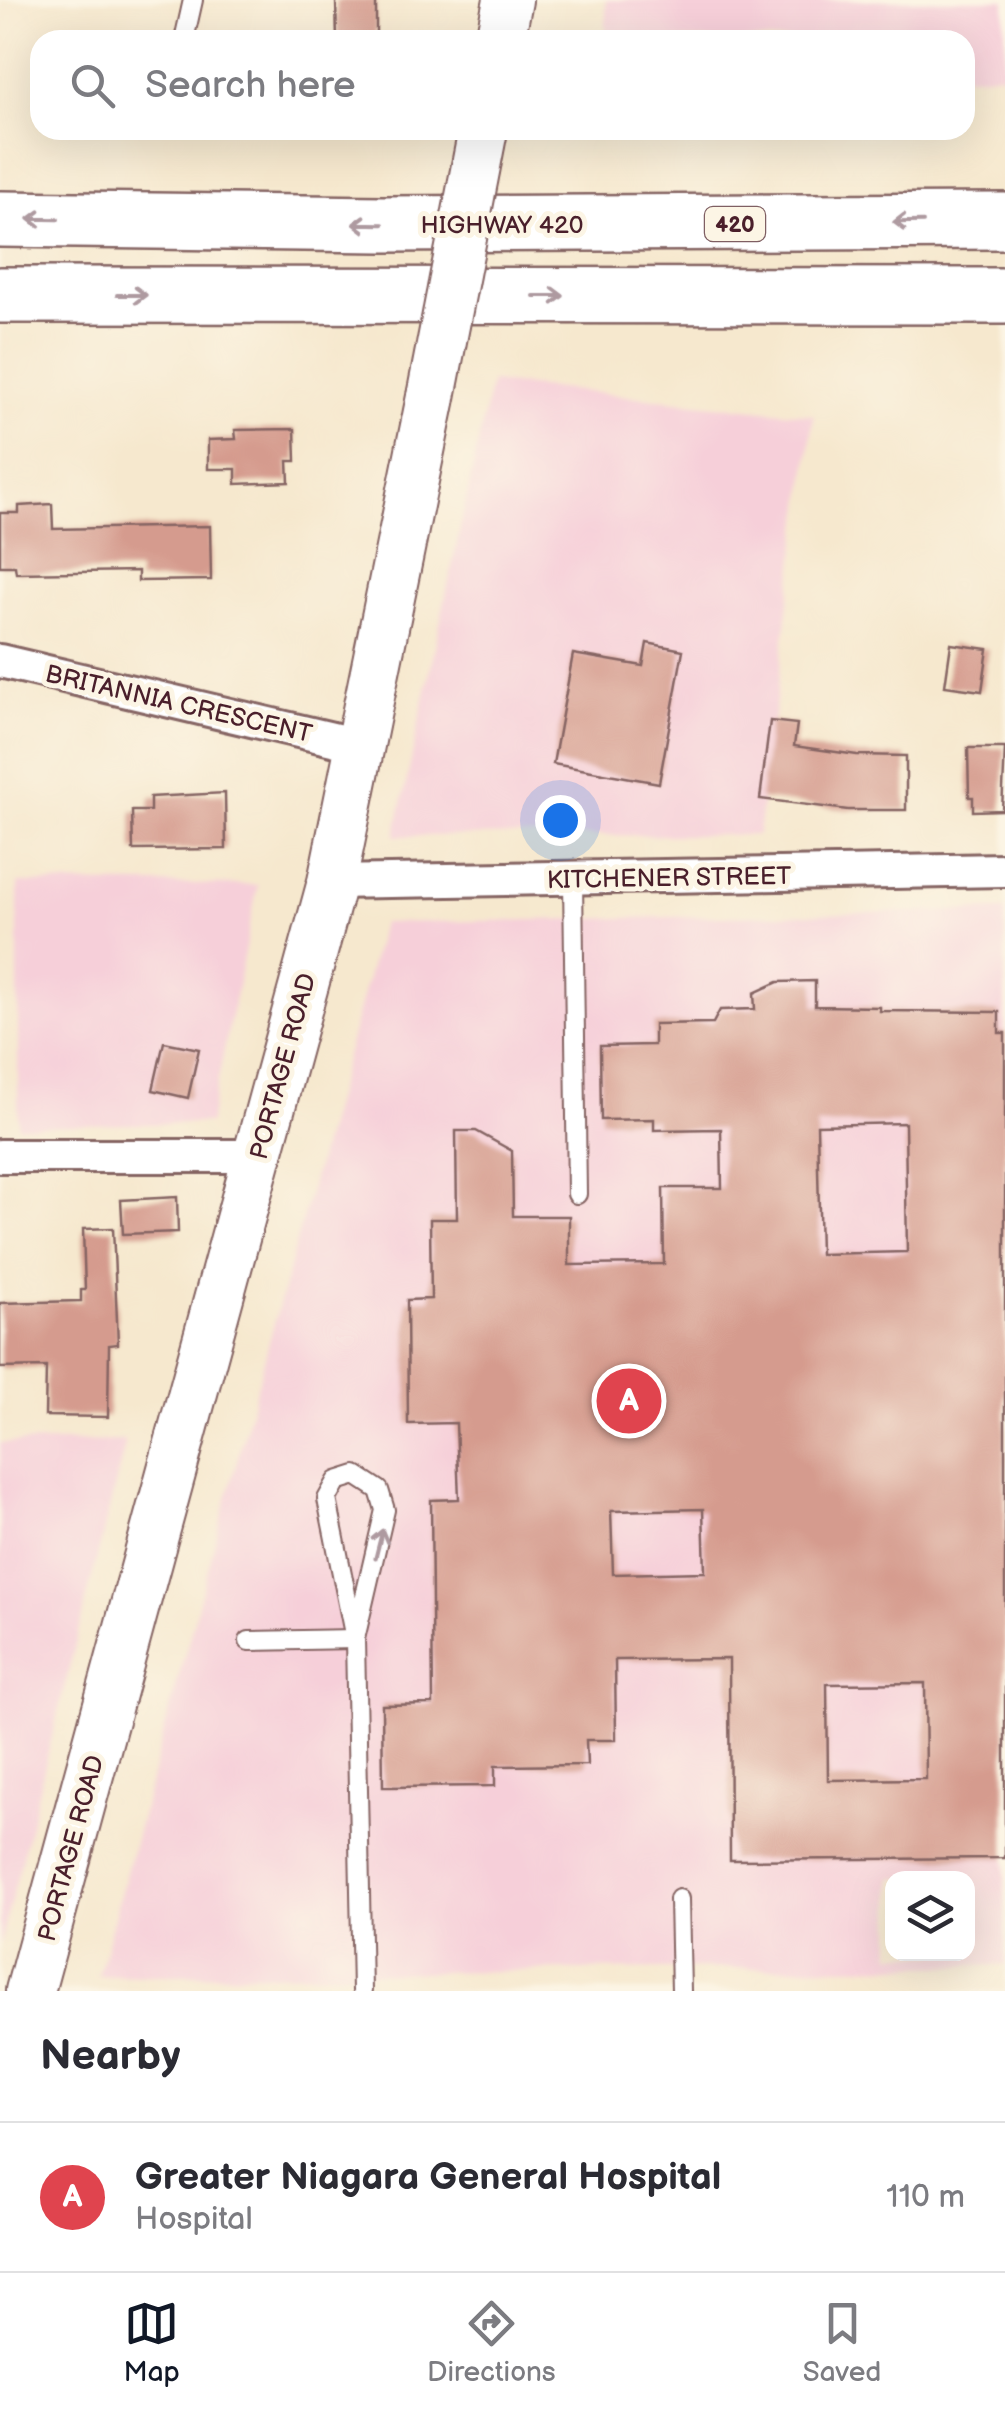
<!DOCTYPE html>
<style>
:root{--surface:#fff;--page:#f7f7f7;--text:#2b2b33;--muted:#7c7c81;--line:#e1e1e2;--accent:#111827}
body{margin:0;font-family:"Balsamiq Sans",sans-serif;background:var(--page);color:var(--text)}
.controls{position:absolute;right:30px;bottom:30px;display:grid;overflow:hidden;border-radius:20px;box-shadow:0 10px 40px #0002}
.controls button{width:90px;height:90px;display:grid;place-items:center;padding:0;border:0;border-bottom:2px solid var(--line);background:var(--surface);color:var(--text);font:50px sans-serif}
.you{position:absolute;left:560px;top:820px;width:35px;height:35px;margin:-25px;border:8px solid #fff;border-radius:50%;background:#1a73e8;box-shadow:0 0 0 15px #1a73e833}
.badge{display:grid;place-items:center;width:65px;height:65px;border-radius:50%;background:var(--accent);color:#fff;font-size:32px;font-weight:700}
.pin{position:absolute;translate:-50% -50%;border:5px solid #fff;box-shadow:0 2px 10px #0006}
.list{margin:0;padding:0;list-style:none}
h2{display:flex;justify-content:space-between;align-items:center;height:130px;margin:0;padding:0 40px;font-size:42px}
h2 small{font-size:32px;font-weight:400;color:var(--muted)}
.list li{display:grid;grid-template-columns:65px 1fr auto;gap:30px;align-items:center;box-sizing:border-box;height:150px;padding:0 40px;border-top:2px solid var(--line)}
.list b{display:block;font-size:38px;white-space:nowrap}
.list p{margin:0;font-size:32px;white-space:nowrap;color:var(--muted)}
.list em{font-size:32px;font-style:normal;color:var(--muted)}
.icon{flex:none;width:55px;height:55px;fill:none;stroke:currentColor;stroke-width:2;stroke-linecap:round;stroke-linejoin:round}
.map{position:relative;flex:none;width:1005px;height:1991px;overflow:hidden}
.search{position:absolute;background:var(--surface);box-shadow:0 10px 40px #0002;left:30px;right:30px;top:30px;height:110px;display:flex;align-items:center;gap:25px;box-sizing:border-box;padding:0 35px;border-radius:30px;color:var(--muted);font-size:38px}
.sheet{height:280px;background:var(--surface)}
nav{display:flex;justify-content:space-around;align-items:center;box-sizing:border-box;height:140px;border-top:2px solid var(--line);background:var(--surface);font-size:28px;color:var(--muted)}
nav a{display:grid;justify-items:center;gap:5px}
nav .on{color:var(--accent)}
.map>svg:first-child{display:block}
.built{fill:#f6cfd9;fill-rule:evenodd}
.building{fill:#d59b8e;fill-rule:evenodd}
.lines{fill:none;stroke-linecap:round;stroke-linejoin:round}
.lane-casing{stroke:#866564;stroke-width:22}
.street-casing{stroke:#866564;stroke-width:38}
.secondary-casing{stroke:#866564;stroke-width:52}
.highway-casing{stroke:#866564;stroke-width:60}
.lane{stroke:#fff;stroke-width:18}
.street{stroke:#fff;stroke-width:32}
.secondary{stroke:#fff;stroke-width:48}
.highway{stroke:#fff;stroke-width:55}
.secondary-bridge-casing{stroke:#866564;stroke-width:52;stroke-linecap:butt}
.secondary-bridge{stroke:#fff;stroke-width:48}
.oneway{stroke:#ae9aa0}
.labels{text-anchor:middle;stroke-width:10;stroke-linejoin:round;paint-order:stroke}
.shield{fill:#fcf5e5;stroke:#7f5f63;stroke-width:2.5}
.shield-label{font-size:22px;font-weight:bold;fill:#4a1f2b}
.street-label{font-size:25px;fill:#4a1f2b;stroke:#fcf5e5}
</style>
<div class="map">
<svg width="1005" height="1991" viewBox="0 0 1005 1991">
<rect width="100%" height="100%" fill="#fcf5e5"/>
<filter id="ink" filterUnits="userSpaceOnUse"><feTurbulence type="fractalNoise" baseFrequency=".01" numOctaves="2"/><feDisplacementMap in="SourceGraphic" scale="20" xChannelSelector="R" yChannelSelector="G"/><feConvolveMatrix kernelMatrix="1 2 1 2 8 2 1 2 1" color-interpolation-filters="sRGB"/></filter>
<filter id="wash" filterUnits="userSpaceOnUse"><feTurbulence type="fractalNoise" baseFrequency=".0048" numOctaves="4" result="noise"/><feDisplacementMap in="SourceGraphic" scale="40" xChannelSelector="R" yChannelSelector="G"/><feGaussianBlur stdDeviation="2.25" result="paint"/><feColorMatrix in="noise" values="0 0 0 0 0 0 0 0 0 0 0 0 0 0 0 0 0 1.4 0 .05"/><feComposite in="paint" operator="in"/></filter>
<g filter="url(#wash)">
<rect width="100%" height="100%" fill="#f6e8ce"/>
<g class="built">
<path d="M606,0h399v74l-40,2v-36h-359z"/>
<path d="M491,382l323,33 -56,420 -363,1z"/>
<path d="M18,883l240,2 -49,238 -191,3z"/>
<path d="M1005,910v1055l-907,11 284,-1053zM892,1878h76v76h-76z"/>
<path d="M126,1441l-126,504v-502z"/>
</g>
<g id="blocks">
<g class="building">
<path d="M336,0h40v40h-39z"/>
<path d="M295,429l1,32h-8l1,21 -53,2v-15h-28v-29l28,-1 -1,-9z"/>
<path d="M52,504l1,25 157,-3 1,54 -73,1v-10l-122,2 -1,-7h-15v-53h19v-7z"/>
<path d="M647,643l36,7 -24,133 -106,-19 20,-110 70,12z"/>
<path d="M951,644l37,5 -6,42 -37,-5z"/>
<path d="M770,721l27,3 -3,22 63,9 49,1v54h-58l-88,-11z"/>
<path d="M968,748h37l-3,62 -29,1v-14h-4z"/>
<path d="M225,793l1,56 -93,1 -1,-39h18v-14z"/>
<path d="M815,981v25l65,1v4l119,1v21h6v825l-275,2 -1,-201 -114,1 1,80h-30l1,25 -92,1v20l-112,1 -1,-82 51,-1 -2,-204 28,-1 -3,-76 -48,1 -1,-124 24,-1 -1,-80h27l-1,-88h20l36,20 1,65h56v49l95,-1 -1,-76h59l-1,-59 -67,1v-11l-53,1 -1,-74 54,-1v-21l59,-1 7,-13 35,-1 -1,-16 24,-11zM905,1123l2,129 -87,2 -3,-129zM703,1509l2,63 -92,2 -2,-63zM925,1683l1,96 -98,1 -1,-96z"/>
<path d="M164,1042l35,7 -11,49 -35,-8z"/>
<path d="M177,1197l1,35 -55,2 -2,-34z"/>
<path d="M113,1228l5,116 -9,1 -1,72 -63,-1 1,-49 -46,1v-65l81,-2v-11h4l-2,-61z"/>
</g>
</g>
</g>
<g filter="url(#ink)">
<use href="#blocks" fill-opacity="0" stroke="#866564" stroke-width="2.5"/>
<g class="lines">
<defs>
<g id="lane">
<path d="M184,40l9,-40"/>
<path d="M573,879l4,315"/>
<path d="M355,1639l30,-129 -6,-20 -23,-15 -19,6 -10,18 28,140 7,352"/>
<path d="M249,1641l106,-2"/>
<path d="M679,1899l2,92"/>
</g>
<g id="street">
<path d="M0,661l358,84"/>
<path d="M332,882l673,-12"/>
<path d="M0,1156h257"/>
</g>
<g id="secondary">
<path d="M500,40l8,-40"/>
<path d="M30,1991l302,-1109 99,-485"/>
</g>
<g id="highway">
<path d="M0,219l383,5 622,-3"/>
<path d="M0,295l1005,1"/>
</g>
</defs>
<use href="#lane" class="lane-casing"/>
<use href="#street" class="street-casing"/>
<use href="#secondary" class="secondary-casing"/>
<use href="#highway" class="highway-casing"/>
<use href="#lane" class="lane"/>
<use href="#street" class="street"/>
<use href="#secondary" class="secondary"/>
<use href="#highway" class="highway"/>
<defs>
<path id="secondary-bridge" d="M431,397l52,-267"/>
</defs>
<use href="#secondary-bridge" class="secondary-bridge-casing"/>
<use href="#secondary-bridge" class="secondary-bridge"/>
</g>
<defs><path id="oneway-shaft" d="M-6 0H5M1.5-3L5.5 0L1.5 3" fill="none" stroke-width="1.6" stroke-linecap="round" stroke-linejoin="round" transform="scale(2.5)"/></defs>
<g class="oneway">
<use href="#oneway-shaft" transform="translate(43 219) rotate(-179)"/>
<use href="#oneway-shaft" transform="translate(908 222) rotate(179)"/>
<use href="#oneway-shaft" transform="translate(368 224) rotate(-179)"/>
<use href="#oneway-shaft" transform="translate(132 295)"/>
<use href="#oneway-shaft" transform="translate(549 296)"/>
<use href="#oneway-shaft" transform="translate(379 1544) rotate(-76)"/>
</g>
</g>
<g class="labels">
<rect class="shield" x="705" y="207" width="60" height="34" rx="8"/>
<g class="shield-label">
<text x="735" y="232">420</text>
</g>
<g class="street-label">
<text x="502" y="233">HIGHWAY 420</text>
<text transform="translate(179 703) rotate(13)" y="9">BRITANNIA CRESCENT</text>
<text transform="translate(669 877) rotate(-1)" y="9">KITCHENER STREET</text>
<text transform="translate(282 1066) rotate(-75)" y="9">PORTAGE ROAD</text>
<text transform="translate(70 1848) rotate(-75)" y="9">PORTAGE ROAD</text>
</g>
</g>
</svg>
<div class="controls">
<button><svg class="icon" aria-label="layers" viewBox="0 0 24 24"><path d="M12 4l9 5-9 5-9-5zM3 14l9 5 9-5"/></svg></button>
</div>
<div class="you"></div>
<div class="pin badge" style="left:629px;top:1401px;background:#e0444e">A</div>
<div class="search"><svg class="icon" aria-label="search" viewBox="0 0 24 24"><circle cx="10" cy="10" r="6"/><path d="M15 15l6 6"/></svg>Search here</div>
</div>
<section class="sheet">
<h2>Nearby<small></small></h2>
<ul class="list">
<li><span class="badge" style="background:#e0444e">A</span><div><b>Greater Niagara General Hospital</b><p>Hospital</p></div><em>110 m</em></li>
</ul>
</section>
<nav>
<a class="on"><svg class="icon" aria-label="map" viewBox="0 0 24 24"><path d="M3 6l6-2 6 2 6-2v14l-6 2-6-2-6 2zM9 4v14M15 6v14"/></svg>Map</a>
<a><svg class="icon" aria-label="directions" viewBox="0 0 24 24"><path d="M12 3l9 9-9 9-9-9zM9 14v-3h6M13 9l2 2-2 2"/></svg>Directions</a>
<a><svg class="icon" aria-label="saved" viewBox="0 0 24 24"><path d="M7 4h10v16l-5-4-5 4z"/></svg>Saved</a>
</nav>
